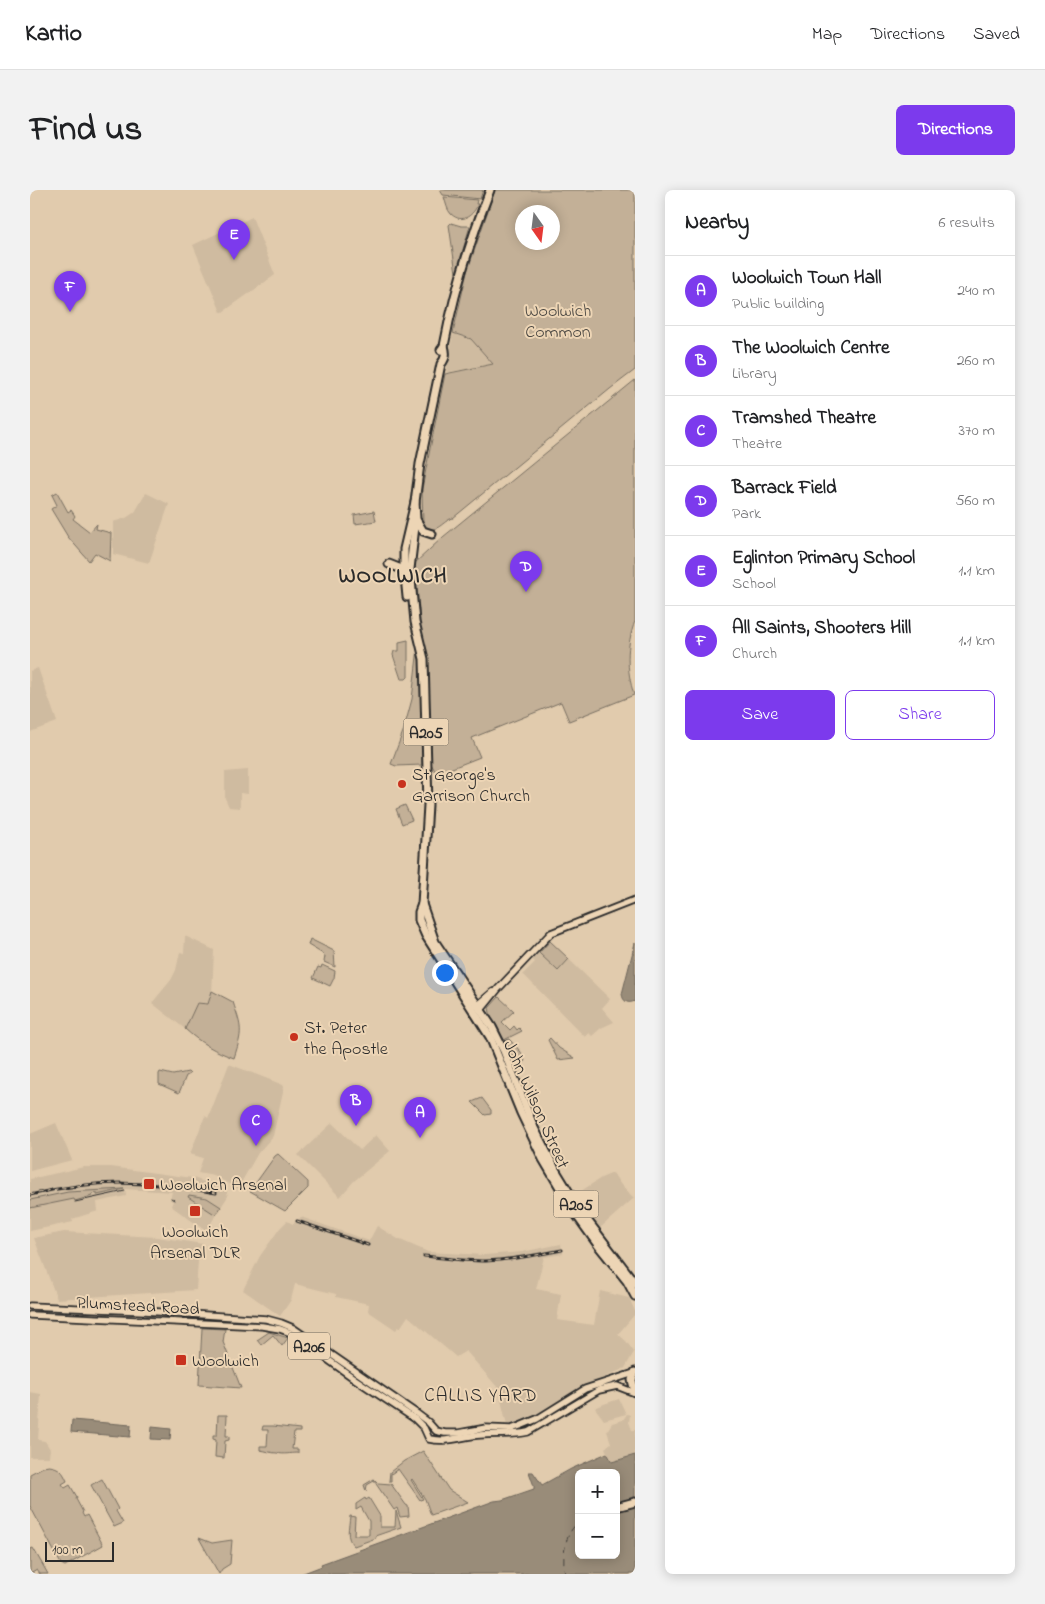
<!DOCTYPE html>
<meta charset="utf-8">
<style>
:root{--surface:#fff;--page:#f2f2f2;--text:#202124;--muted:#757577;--line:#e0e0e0;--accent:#7c3aed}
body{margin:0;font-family:"Indie Flower",sans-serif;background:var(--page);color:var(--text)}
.controls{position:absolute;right:15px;bottom:15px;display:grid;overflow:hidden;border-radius:8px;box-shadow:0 2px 12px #0003}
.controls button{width:45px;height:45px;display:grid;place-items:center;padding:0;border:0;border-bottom:1px solid var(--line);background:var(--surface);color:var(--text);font:25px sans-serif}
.compass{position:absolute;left:485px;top:15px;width:45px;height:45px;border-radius:50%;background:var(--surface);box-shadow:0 2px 12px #0003;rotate:166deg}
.scale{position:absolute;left:15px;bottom:12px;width:69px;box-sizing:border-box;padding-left:5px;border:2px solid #2b2b2b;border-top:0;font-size:14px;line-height:18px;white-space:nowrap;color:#2b2b2b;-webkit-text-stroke:4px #edd5b5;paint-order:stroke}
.you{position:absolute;left:414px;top:782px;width:18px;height:18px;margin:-12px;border:4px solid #fff;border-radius:50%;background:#1a73e8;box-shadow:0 0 0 8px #1a73e833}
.badge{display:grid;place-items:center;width:32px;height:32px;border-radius:50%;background:var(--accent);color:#fff;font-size:16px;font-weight:700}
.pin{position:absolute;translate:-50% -41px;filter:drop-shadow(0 1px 2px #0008)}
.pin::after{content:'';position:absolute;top:26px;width:18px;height:15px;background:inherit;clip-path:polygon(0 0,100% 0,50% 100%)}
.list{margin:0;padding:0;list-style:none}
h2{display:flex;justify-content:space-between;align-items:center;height:65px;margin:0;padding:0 20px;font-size:21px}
h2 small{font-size:16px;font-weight:400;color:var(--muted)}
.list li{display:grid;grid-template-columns:32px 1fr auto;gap:15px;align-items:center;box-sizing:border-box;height:70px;padding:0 20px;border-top:1px solid var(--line)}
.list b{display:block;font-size:19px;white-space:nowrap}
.list p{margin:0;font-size:16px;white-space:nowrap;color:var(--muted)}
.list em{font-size:16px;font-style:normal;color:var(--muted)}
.actions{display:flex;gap:10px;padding:15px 20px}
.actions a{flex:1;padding:11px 0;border:1px solid var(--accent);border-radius:8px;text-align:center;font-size:18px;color:var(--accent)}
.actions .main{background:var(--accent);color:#fff}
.map{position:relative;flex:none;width:605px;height:1384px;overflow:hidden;border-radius:8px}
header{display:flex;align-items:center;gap:30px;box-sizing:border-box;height:70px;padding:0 25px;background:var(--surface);border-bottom:1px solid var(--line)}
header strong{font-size:24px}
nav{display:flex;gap:28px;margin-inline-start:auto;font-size:18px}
.intro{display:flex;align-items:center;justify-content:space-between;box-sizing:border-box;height:120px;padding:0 30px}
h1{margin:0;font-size:35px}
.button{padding:12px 22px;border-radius:8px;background:var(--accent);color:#fff;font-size:18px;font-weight:700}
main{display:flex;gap:30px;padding:0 30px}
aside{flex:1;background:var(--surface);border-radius:8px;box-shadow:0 2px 12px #0003}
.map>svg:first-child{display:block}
.built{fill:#cfbba0}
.green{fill:#c3b097;stroke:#776e61;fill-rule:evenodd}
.water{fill:#998c79;stroke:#6d655a;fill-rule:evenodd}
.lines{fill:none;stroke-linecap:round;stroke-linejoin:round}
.ferry{stroke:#46433e;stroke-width:1;stroke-dasharray:6 5;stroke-linecap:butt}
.major-casing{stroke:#2b2b2b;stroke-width:9}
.highway-casing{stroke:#2b2b2b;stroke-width:11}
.major{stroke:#edd5b5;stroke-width:5.5}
.highway{stroke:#edd5b5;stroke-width:7}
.tram{stroke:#2b2b2b;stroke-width:1}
.rail-casing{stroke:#2b2b2b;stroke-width:3}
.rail{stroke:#edd5b5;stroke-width:1;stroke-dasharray:4;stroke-linecap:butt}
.poi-dot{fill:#c8321e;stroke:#edd5b5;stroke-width:2}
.labels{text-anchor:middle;stroke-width:4;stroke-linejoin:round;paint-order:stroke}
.shield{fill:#edd5b5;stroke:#655e54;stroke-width:1}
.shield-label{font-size:16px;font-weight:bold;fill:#2b2b2b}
.park-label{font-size:18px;fill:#494641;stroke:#edd5b5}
.poi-label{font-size:18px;fill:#2b2b2b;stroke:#edd5b5;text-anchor:start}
.street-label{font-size:18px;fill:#2b2b2b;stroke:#edd5b5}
.neighbourhood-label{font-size:19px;letter-spacing:1px;fill:#2b2b2b;stroke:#edd5b5}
.district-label{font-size:22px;font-weight:bold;letter-spacing:1px;fill:#2b2b2b;stroke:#edd5b5}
</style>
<header>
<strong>Kartio</strong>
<nav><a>Map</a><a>Directions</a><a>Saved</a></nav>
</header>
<div class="intro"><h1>Find us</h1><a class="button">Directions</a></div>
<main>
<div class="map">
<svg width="605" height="1384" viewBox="0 0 605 1384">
<rect width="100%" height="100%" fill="#e1cbad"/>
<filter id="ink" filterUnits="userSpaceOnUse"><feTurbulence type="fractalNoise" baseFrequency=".02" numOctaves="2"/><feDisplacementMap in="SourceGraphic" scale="10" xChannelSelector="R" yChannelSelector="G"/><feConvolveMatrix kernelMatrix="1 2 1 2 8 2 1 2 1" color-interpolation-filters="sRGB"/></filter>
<g filter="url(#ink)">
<g class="built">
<path d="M222,27l23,58 -52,37h-2l-28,-67z"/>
<path d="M423,143l18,6 22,25 -47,9z"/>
<path d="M116,303l23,11 -20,59 -36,-9v-32l13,-4 9,-6z"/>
<path d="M8,478l19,54 -27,10v-61z"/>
<path d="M218,580v24l-8,-1v15l-11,-1 -4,-9v-26z"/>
<path d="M155,746l29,14 -2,45 -4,9 -11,-1 -12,26 -33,-26 19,-23 5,-10 4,-18 4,1z"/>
<path d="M520,751l60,58 -8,9 12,14 -13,6 -9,8 -3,-3 -4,4 -62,-63 12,-12 -3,-3z"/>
<path d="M199,874l44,17 10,4 1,2 -11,49 -15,17 -20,35 -24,-12 -16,-3 5,-15 -13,-4 15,-38 3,2 6,-15z"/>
<path d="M26,933l16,37 -42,11v-37z"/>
<path d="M302,933l28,27 16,-15 14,16 -36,30 -14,16 -42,-42z"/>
<path d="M54,977h27l82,11 33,11 2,7 -22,35 -35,-25 2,-5 -3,-1 2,-8 -47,-3 1,7 -29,6 1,9 -26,8 1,3 -43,9v-52z"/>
<path d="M583,983l8,12 13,13 -34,30 -3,-1 -22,-32 26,-17z"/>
<path d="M271,1027l68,24 8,-15 21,13 30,13 56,3 38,-3 39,-8 2,10 -19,3 -8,32 25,5 -4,26 37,5 6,-34 29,7 6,13v3l-17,20 8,7 8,11 -9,16 -31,14 -65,37 -13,5 -9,1 -9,-37 -32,-37 -10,6 -48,-41 -8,12 -2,-1 -2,3 -28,-19 1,-7 -33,-7v-3l-41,-10 -4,16 -11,16 -37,-26 17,-34 20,-28 7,-7 6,3z"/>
<path d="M34,1042l93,5 46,7 -5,17 -2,29 -139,9 -23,-61z"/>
<path d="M0,1202l11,2 -3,46 7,1 5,8 -1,8h-19z"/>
<path d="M589,1209l7,15 -22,6 -9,-12 9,-4z"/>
<path d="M597,1224l3,1 -1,7 3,8h3v25l-23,8 -7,-15 6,-5 -4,-12 5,-8 11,-3z"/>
</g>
<g class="green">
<path d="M410,0h43l-3,9 -37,-4z"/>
<path d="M465,0h140v180l-25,19 -157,129c-11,3 -15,16 -28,9l-2,-4 -1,-34 23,-115 48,-10 -22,-25 -18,-6 14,-61zM492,22h30v30h-30z"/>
<path d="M414,7l33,3 -1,4h2c-4,10 -15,21 -27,10 -4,-4 -5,-11 -7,-17z"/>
<path d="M421,33l10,3h9l-14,47 -7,-48z"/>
<path d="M605,190v241c-9,25 -9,48 -1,74l-65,26 -8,-19 -89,36 8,19 -43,17 -7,-12 -3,-108 -6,-22 -6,-69 28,-26z"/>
<path d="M27,302l11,20 3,-2 4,6 -2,3 17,13 7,-8 -1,5 15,4 -1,28 -15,-8 -6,8 -21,-24 -17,-28 6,-4 -5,-10z"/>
<path d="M344,321l2,10 -21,3 -1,-9z"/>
<path d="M378,450v37l-2,2h-5l-8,-24 1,-4h5v-9z"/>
<path d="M388,458l2,18 2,99 -26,1 -5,-2 13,-35 8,-30z"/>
<path d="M375,615l7,15 -10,4 -6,-15z"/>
<path d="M280,749l24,12 1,16 -11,-5 1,-6 -2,-2 -15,-9z"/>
<path d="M520,751l19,18 -11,12 -19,-18z"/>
<path d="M292,775l13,6 -1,7 -4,8 -17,-8 5,-11 3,1z"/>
<path d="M182,801l21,11c9,27 10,28 1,56 -18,-6 -35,-16 -49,-29l12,-26 11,1z"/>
<path d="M469,807l15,14 -12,11 8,8 4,-4 3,4 2,-2 3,3 -18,9 -13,-23 -2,-9z"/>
<path d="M520,848l9,10 16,10 -17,2 -10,-20z"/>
<path d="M479,849l12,13 4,9 -10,5 -11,-25z"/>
<path d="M130,882l13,3 15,-3 2,2 -4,2 -7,17 -20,-9v-10z"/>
<path d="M452,908l9,12v4l-6,1 -13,-13z"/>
<path d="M248,964l30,28v6l-23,23 -35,-20 25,-35z"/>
<path d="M94,999l-27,6v-2l-5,1v2l-17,5 -1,-2 -44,9v-8l38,-8z"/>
<path d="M159,1005l18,3 14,9 -5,8 -28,-18z"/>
<path d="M172,1138l23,1 -2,13 18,46 -42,-3z"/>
<path d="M239,1142l19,6 -6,8 -9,-11 -12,10 -4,-5z"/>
<path d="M188,1225h9l-1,21h3v4l-4,1 -1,17 -9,-1 1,-17 -3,-1v-4h4z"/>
<path d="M233,1236h10l27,3v3h-6l-2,17h6v4c-8,0 -14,2 -21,0 -6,0 -10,-2 -17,-3v-4h7l1,-16h-6z"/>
<path d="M393,1261l26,39 19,12 -37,13 -6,-16 -13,-20 -1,1 12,19 -3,1 -22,-31 -7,5v7h-2l1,-9 14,-11z"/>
<path d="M19,1276c11,1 14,6 18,15l-5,3 3,4 5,-3 7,12 -1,2 7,13 -1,1 2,4 3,-2 16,30 -38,21 -4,-2 -31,-58v-32l13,-7z"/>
<path d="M72,1289l16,30 -2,2 7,12 -9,4 -23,-42z"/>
<path d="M344,1289l4,4 13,1 15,21 2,1 1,10 -9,1 -3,-9 -3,2 -20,-29 -7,4 -1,6 -2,-6z"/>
<path d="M335,1308l1,2 3,-2 11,18v11h15l1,-16 5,16 -26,9 1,2 -22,8c-9,-9 -5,-18 -4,-30l5,1 -1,18h15v-14l-8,-14 -5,3v-6z"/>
<path d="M169,1348l13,5 20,-3 -2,24 -8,5 -3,5z"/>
<path d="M3,1358l15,26h-8l-3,-4 -7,4v-25z"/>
</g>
<g class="water">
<path d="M605,753v58c-7,3 -12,1 -13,-7z"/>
<path d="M42,1230l59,5 -1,12 -59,-5z"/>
<path d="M122,1237l19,2 -1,11 -19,-1z"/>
<path d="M577,1263l5,9 23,-7v119h-334l21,-8 -1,-2 173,-63 8,-1 32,-11v-3l-5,-14h4l9,13 29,-16zM549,1283h37v82h-37z"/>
</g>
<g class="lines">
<path class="ferry" d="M535,1384c-3,-17 -1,-41 14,-52"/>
<defs>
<g id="major">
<path d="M448,815l15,-13"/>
<path d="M451,820l17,-21 53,-56 84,-33"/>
<path d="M0,1116l115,5 121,8 15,4 12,5 123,85 12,9 8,9 9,2h14l27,-5 25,1 9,-3 17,-7 48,-30 49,-16"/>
<path d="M0,1125l232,11 18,3 11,4 64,46 60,40 9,9 5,11c18,4 34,-3 51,-4 17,-2 32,1 48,-3l71,-42 18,-4 18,7"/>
</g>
<g id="highway">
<path d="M411,160l3,-4c10,-53 26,-106 46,-156"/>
<path d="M385,312l1,16 -6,51 5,53 9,37 4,146 -6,99 -3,8v8l7,16 64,101 31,76 22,46 32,54 23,32 29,36 8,15"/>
<path d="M387,331l6,10 9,3"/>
<path d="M359,374l10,4 5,6"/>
<path d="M377,407l-3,-30v-18l11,-47 5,-38 21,-100c5,-5 5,-12 3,-18"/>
<path d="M392,714l13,38 57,85 12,24 30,77 22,43 25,41 54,71"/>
<path d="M605,1182l-3,8 3,12"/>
<path d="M590,1316l15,-4"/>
</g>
</defs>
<use href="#major" class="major-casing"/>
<use href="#highway" class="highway-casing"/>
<use href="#major" class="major"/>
<use href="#highway" class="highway"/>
<g class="tram">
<path d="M141,1008l3,2"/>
<path d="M45,1012l50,-11"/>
</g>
<defs>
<g id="rail">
<path d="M0,1005c66,-17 120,-14 186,-2"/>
<path d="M267,1031l71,24"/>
<path d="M394,1066c20,2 41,5 62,5 25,-1 51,-6 76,-11"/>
</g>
</defs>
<use href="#rail" class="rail-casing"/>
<use href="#rail" class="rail"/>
</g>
</g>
<g class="poi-dot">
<circle cx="372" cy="594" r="5"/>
<circle cx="264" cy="847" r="5"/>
<rect x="113" y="988" width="12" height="12" rx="2.5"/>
<rect x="159" y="1015" width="12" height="12" rx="2.5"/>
<rect x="145" y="1164" width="12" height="12" rx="2.5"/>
</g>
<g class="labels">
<g class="shield">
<rect x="373.5" y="528.5" width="45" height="27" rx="4"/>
<rect x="523.5" y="1000.5" width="45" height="27" rx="4"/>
<rect x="258" y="1142.5" width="42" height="27" rx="4"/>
</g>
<g class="shield-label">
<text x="396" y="548">A205</text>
<text x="546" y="1020">A205</text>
<text x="279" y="1162">A206</text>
</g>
<g class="park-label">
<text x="528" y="126">Woolwich<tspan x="528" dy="21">Common</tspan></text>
</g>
<g class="poi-label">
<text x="382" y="590">St George's<tspan x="382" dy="21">Garrison Church</tspan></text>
<text x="274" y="843">St. Peter<tspan x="274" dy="21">the Apostle</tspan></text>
<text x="130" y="1000">Woolwich Arsenal</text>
<text x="165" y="1047" text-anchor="middle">Woolwich<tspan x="165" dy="21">Arsenal DLR</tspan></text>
<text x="162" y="1176">Woolwich</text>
</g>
<g class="street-label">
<text transform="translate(507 914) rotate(66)" y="6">John Wilson Street</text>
<text transform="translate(108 1115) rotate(3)" y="6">Plumstead Road</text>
</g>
<g class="neighbourhood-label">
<text x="451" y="1211">CALLIS YARD</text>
</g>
<g class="district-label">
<text x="363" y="392">WOOLWICH</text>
</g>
</g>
</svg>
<div class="controls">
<button>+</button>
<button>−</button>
</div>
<svg class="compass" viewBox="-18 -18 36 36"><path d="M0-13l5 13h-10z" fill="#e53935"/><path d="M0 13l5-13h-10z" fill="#757577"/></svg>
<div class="scale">100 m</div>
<div class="you"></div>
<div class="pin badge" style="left:390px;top:948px">A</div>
<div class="pin badge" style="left:326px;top:936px">B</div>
<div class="pin badge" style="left:226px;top:956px">C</div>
<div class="pin badge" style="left:496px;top:402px">D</div>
<div class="pin badge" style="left:204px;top:70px">E</div>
<div class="pin badge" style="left:40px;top:122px">F</div>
</div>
<aside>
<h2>Nearby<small>6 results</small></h2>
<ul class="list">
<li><span class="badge">A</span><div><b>Woolwich Town Hall</b><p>Public building</p></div><em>240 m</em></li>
<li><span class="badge">B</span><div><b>The Woolwich Centre</b><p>Library</p></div><em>260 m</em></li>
<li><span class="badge">C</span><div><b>Tramshed Theatre</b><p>Theatre</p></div><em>370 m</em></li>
<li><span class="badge">D</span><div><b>Barrack Field</b><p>Park</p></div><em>560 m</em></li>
<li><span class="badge">E</span><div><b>Eglinton Primary School</b><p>School</p></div><em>1.1 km</em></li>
<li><span class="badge">F</span><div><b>All Saints, Shooters Hill</b><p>Church</p></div><em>1.1 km</em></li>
</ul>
<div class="actions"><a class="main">Save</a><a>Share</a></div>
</aside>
</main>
